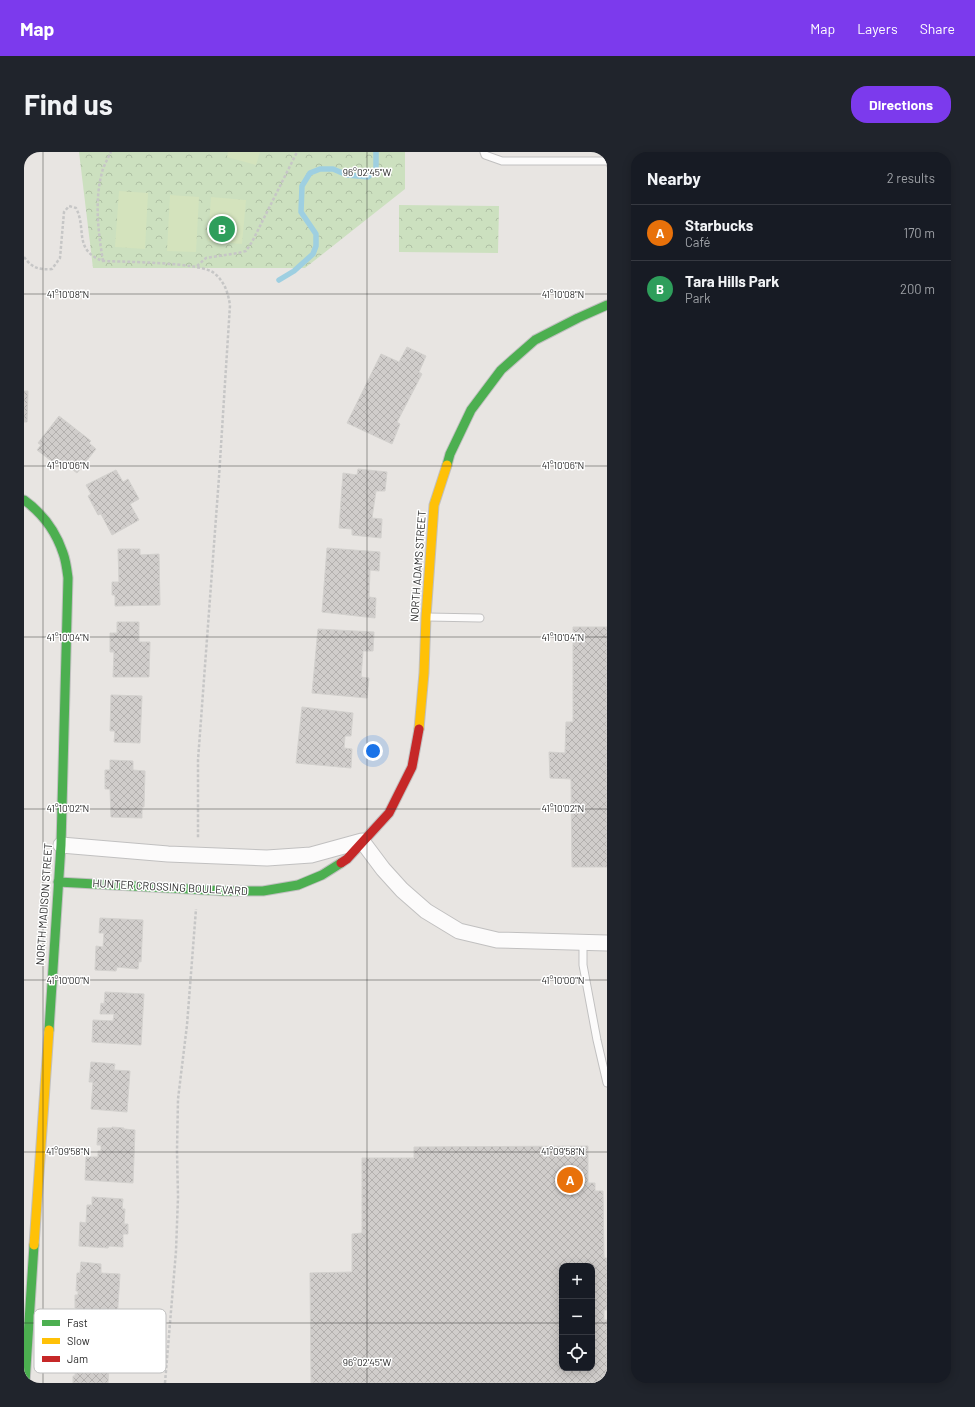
<!DOCTYPE html>
<meta charset="utf-8">
<style>
:root{--surface:#171b24;--page:#20242c;--text:#f1f3f6;--muted:#9ea1a6;--line:#363941;--accent:#7c3aed}
body{margin:0;font-family:Barlow,sans-serif;background:var(--page);color:var(--text)}
.controls{position:absolute;right:12px;bottom:12px;display:grid;overflow:hidden;border-radius:8px;box-shadow:0 2px 10px #0003}
.controls button{width:36px;height:36px;display:grid;place-items:center;padding:0;border:0;border-bottom:1px solid var(--line);background:var(--surface);color:var(--text);font:20px sans-serif}
.you{position:absolute;left:349px;top:599px;width:14px;height:14px;margin:-10px;border:3px solid #fff;border-radius:50%;background:#1a73e8;box-shadow:0 0 0 6px #1a73e833}
.badge{display:grid;place-items:center;width:26px;height:26px;border-radius:50%;background:var(--accent);color:#fff;font-size:13px;font-weight:700}
.pin{position:absolute;translate:-50% -50%;border:2px solid #fff;box-shadow:0 1px 4px #0006}
.list{margin:0;padding:0;list-style:none}
h2{display:flex;justify-content:space-between;align-items:center;height:52px;margin:0;padding:0 16px;font-size:17px}
h2 small{font-size:13px;font-weight:400;color:var(--muted)}
.list li{display:grid;grid-template-columns:26px 1fr auto;gap:12px;align-items:center;box-sizing:border-box;height:56px;padding:0 16px;border-top:1px solid var(--line)}
.list b{display:block;font-size:15px;white-space:nowrap}
.list p{margin:0;font-size:13px;white-space:nowrap;color:var(--muted)}
.list em{font-size:13px;font-style:normal;color:var(--muted)}
.icon{flex:none;width:22px;height:22px;fill:none;stroke:currentColor;stroke-width:2;stroke-linecap:round;stroke-linejoin:round}
.map{position:relative;flex:none;width:583px;height:1231px;overflow:hidden;border-radius:16px}
header{display:flex;align-items:center;gap:24px;box-sizing:border-box;height:56px;padding:0 20px;background:var(--accent);color:#fff}
header strong{font-size:19px}
nav{display:flex;gap:22px;margin-inline-start:auto;font-size:14px}
.intro{display:flex;align-items:center;justify-content:space-between;box-sizing:border-box;height:96px;padding:0 24px}
h1{margin:0;font-size:28px}
.button{padding:10px 18px;border-radius:16px;background:var(--accent);color:#fff;font-size:14px;font-weight:700}
main{display:flex;gap:24px;padding:0 24px}
aside{flex:1;background:var(--surface);border-radius:16px;box-shadow:0 2px 10px #0003}
.map>svg:first-child{display:block}
.park{fill:url(#park-crowns)}
.pitch{fill:#d4e3bd}
.lines{fill:none;stroke-linecap:round;stroke-linejoin:round}
.stream{stroke:#9ecfe1;stroke-width:5.5}
.building{fill:url(#building-cross-hatch);stroke:#d3d1ce;fill-rule:evenodd}
.lane-casing{stroke:#c1c0c0;stroke-width:9}
.street-casing{stroke:#c1c0c0;stroke-width:17}
.fast-casing{stroke:#c1c0c0;stroke-width:11}
.slow-casing{stroke:#c1c0c0;stroke-width:11}
.jam-casing{stroke:#c1c0c0;stroke-width:11}
.path{stroke:#c6c6c6;stroke-width:2.5;stroke-dasharray:3 2;stroke-linecap:butt}
.lane{stroke:#fcfbfb;stroke-width:7}
.street{stroke:#fcfbfb;stroke-width:15}
.fast{stroke:#4caf50;stroke-width:9}
.slow{stroke:#ffc107;stroke-width:9}
.jam{stroke:#c62828;stroke-width:9}
.ticks{fill:none;stroke:#2b2b2b;stroke-width:1;stroke-opacity:0.45}
.labels{text-anchor:middle;stroke-width:3;stroke-linejoin:round;paint-order:stroke}
.street-label{font-size:11px;fill:#2b2b2b;stroke:#fff}
.key{fill:#fff;stroke:#bfbfbf;stroke-width:1}
.key-label{font-size:11px;fill:#2b2b2b}
.ticks-label{font-size:10px;text-anchor:middle;fill:#2b2b2b;stroke:#fff;stroke-width:3;stroke-linejoin:round;paint-order:stroke}
</style>
<header>
<strong>Map</strong>
<nav><a>Map</a><a>Layers</a><a>Share</a></nav>
</header>
<div class="intro"><h1>Find us</h1><a class="button">Directions</a></div>
<main>
<div class="map">
<svg width="583" height="1231" viewBox="0 0 583 1231">
<defs>
<pattern id="park-crowns" width="20" height="18" patternUnits="userSpaceOnUse"><rect width="20" height="18" fill="#cce0bf"/><path d="M2 6a3 3 0 1 1 6 0M12 15a3 3 0 1 1 6 0" fill="none" stroke="#afc0a4"/></pattern>
<pattern id="building-cross-hatch" width="8" height="8" patternUnits="userSpaceOnUse"><rect width="8" height="8" fill="#d0cdcb"/><path d="M0 0l8 8M0 8l8-8" fill="none" stroke="#b3b0ae"/></pattern>
</defs>
<rect width="100%" height="100%" fill="#e8e5e2"/>
<g class="park">
<path d="M55,0h326v37l-100,79h-212z"/>
<path d="M375,53l100,1 -1,47 -99,-1z"/>
</g>
<g class="pitch">
<path d="M204,0h32l-4,13 -29,-8z"/>
<path d="M95,39l29,2 -3,56 -30,-2z"/>
<path d="M146,43l29,2 -3,55 -29,-1z"/>
<path d="M187,45l35,3 -4,44 -34,-3z"/>
</g>
<g class="lines">
<path class="stream" d="M255,128l15,-9 19,-17 3,-8v-12l-15,-22 1,-26 8,-13 10,-4h13l14,6 21,2 8,-8v-17"/>
</g>
<g class="building">
<path d="M383,195l19,9 -7,16 3,2 -25,48 3,2 -8,20 -45,-21 34,-69 18,8z"/>
<path d="M0,239h4l-1,31h-3z"/>
<path d="M35,264l32,25 -2,2 7,6 -19,24 -20,-15 -3,5 -17,-13 4,-5 -3,-2z"/>
<path d="M334,317l29,3 -2,19h-9l-4,27 10,1 -1,19 -29,-3v-6l-13,-1 4,-55 14,2z"/>
<path d="M92,318l7,12 5,-3 11,20 -9,5 9,16 -27,15 -11,-21 -3,1 -10,-19 3,-2 -5,-9z"/>
<path d="M303,396l53,4 -1,19 -9,-1 -1,27 7,1 -1,20 -53,-6z"/>
<path d="M94,397h22v6l19,-1 1,51 -45,1v-11h-3v-13h7z"/>
<path d="M93,470h22v20h11l-1,35h-36l1,-25h-4v-19h7z"/>
<path d="M549,475h34v240h-35l-1,-88 -21,-1 -1,-26 16,1 1,-31h7z"/>
<path d="M294,477l56,3 -1,19h-10l-2,26 8,1 -2,20 -55,-5z"/>
<path d="M87,543l31,1 -2,47 -26,-1 1,-11h-5z"/>
<path d="M278,555l51,6 -2,23h-6l-1,12 8,1 -1,19 -55,-5z"/>
<path d="M86,608l23,1v9l12,1 -1,36h-2v11l-31,-1 -1,-28h-5v-19h5z"/>
<path d="M76,766l43,2 -2,42 -2,-1 -1,8 -21,-2 -1,4 -21,-1 1,-24 7,1 1,-14h-5z"/>
<path d="M81,840l39,2 -3,51 -49,-3 1,-22 20,1 1,-7h-14l1,-11 3,1z"/>
<path d="M67,910l24,2 -1,6 16,1 -3,41 -36,-3 2,-27h-4z"/>
<path d="M88,975l12,1v1l11,1 -2,53 -48,-3 1,-23h12v-6h3v-6h-4l1,-17h14z"/>
<path d="M564,994v37h7v8h8l1,67h3v52h-3v10h3v63h-296l-1,-110 42,-1v-38l10,-1v-75h52v-11zM538,1114h30v102h-30z"/>
<path d="M68,1045l31,2 -1,10h3l-1,15h4v10h-5v13l-14,-1 -1,2 -29,-2 1,-24 6,1 1,-18h5z"/>
<path d="M57,1110l20,2v9l19,1 -3,47 -41,-3 1,-10h-2v-13h3v-4h-2l1,-18h3z"/>
<path d="M50,1180l26,1v19h10l-2,31h-35v-7h2l1,-16h-3z"/>
</g>
<g class="lines">
<defs>
<g id="lane">
<path d="M460,0l1,3 17,6h105"/>
<path d="M404,465l52,1"/>
<path d="M559,790v23l14,75 10,43"/>
</g>
<path id="street" d="M37,693l107,9 99,4 44,-3 51,-14 21,28 19,21 24,21 33,20 38,9 110,3"/>
<g id="fast">
<path d="M423,313l3,-11 21,-44 30,-40 34,-30 43,-22 29,-13"/>
<path d="M0,348c18,13 32,32 39,53 3,8 4,17 5,25l-7,267 -12,185"/>
<path d="M34,730l167,9h38l35,-6 24,-10 19,-12"/>
<path d="M1,1231l9,-138"/>
</g>
<g id="slow">
<path d="M395,577l5,-56 2,-56 8,-112 13,-40"/>
<path d="M10,1093l15,-215"/>
</g>
<path id="jam" d="M317,711l6,-4 42,-46 23,-46 7,-38"/>
</defs>
<use href="#lane" class="lane-casing"/>
<use href="#street" class="street-casing"/>
<use href="#fast" class="fast-casing"/>
<use href="#slow" class="slow-casing"/>
<use href="#jam" class="jam-casing"/>
<g class="path">
<path d="M0,105c8,11 15,13 28,12l8,-11 4,-46 5,-6 7,2c11,21 -3,42 27,53 22,1 97,1 111,12 11,9 14,20 16,32l-11,172 -21,283v79"/>
<path d="M79,109c-5,-30 -9,-63 0,-92 2,-6 5,-11 8,-17"/>
<path d="M173,114l9,-8 32,-5 8,-2 6,-9 45,-90"/>
<path d="M141,1231l11,-132 2,-54 -1,-46 1,-52 9,-74 9,-116"/>
</g>
<use href="#lane" class="lane"/>
<use href="#street" class="street"/>
<use href="#fast" class="fast"/>
<use href="#slow" class="slow"/>
<use href="#jam" class="jam"/>
</g>
<path class="ticks" d="M19,0v1231M343,0v1231M0,142h583M0,314h583M0,485h583M0,657h583M0,828h583M0,1000h583M0,1171h538M568,1171h15"/>
<g class="labels">
<g class="street-label">
<text transform="translate(394 414) rotate(-86)" y="4">NORTH ADAMS STREET</text>
<text transform="translate(146 735) rotate(3)" y="4">HUNTER CROSSING BOULEVARD</text>
<text transform="translate(20 752) rotate(-86)" y="4">NORTH MADISON STREET</text>
</g>
</g>
<rect x="10" y="1157" width="132" height="64" rx="6" class="key"/>
<rect x="18" y="1168" width="18" height="6" fill="#4caf50"/>
<rect x="18" y="1186" width="18" height="6" fill="#ffc107"/>
<rect x="18" y="1204" width="18" height="6" fill="#c62828"/>
<g class="key-label">
<text x="43" y="1175">Fast</text>
<text x="43" y="1193">Slow</text>
<text x="43" y="1211">Jam</text>
</g>
<g class="ticks-label">
<text x="343" y="24">96°02'45"W</text>
<text x="44" y="146">41°10'08"N</text>
<text x="539" y="146">41°10'08"N</text>
<text x="44" y="317">41°10'06"N</text>
<text x="539" y="317">41°10'06"N</text>
<text x="44" y="489">41°10'04"N</text>
<text x="539" y="489">41°10'04"N</text>
<text x="44" y="660">41°10'02"N</text>
<text x="539" y="660">41°10'02"N</text>
<text x="44" y="832">41°10'00"N</text>
<text x="539" y="832">41°10'00"N</text>
<text x="44" y="1003">41°09'58"N</text>
<text x="539" y="1003">41°09'58"N</text>
<text x="343" y="1214">96°02'45"W</text>
</g>
</svg>
<div class="controls">
<button>+</button>
<button>−</button>
<button><svg class="icon" aria-label="locate" viewBox="0 0 24 24"><circle cx="12" cy="12" r="6"/><path d="M12 2v4M12 18v4M2 12h4M18 12h4"/></svg></button>
</div>
<div class="you"></div>
<div class="pin badge" style="left:546px;top:1028px;background:#e8710a">A</div>
<div class="pin badge" style="left:198px;top:77px;background:#2e9e5b">B</div>
</div>
<aside>
<h2>Nearby<small>2 results</small></h2>
<ul class="list">
<li><span class="badge" style="background:#e8710a">A</span><div><b>Starbucks</b><p>Café</p></div><em>170 m</em></li>
<li><span class="badge" style="background:#2e9e5b">B</span><div><b>Tara Hills Park</b><p>Park</p></div><em>200 m</em></li>
</ul>
</aside>
</main>
